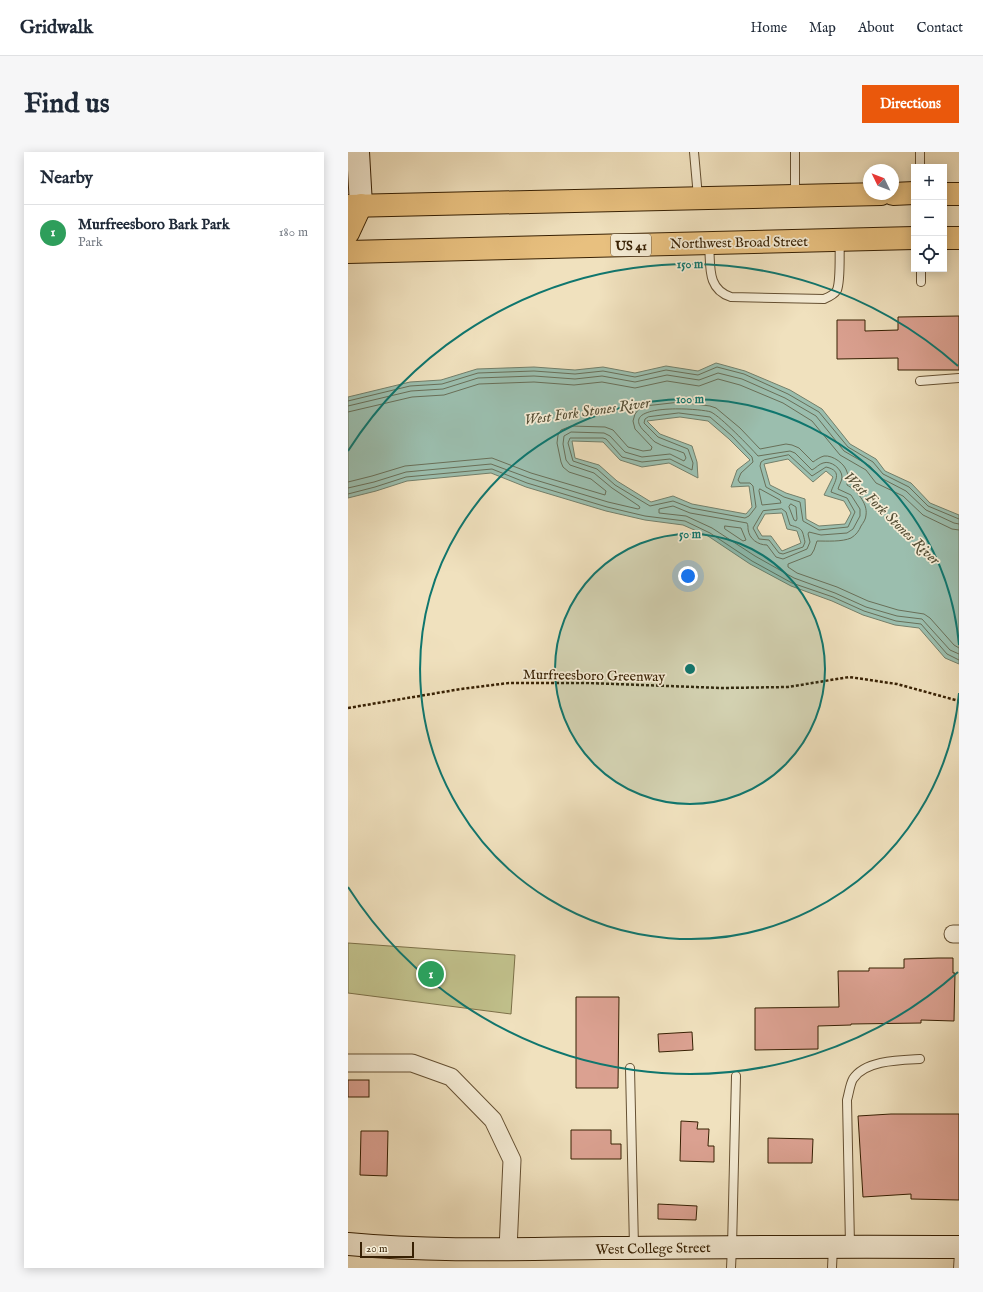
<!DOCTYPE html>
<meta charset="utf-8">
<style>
:root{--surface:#fff;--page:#f6f6f7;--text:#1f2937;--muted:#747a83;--line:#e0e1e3;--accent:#ea580c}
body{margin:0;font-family:"IM FELL English",serif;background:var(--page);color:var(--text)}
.controls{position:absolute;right:12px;top:12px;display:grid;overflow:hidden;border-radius:0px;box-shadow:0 2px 10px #0003}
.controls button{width:36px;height:36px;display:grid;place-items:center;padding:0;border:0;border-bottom:1px solid var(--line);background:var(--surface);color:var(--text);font:20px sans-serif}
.compass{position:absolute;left:515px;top:12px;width:36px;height:36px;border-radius:50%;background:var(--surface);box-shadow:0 2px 10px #0003;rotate:313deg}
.scale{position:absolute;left:12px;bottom:10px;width:54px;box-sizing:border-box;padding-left:4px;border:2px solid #372003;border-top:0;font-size:11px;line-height:14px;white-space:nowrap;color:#372003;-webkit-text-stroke:3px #f5ecd5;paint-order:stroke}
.you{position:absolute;left:340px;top:424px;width:14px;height:14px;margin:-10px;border:3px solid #fff;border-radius:50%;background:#1a73e8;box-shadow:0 0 0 6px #1a73e833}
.badge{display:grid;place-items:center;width:26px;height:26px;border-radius:50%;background:var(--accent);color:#fff;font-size:13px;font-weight:700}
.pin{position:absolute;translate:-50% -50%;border:2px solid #fff;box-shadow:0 1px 4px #0006}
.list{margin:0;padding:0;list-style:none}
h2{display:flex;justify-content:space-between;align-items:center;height:52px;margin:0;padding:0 16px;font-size:17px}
h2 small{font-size:13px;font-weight:400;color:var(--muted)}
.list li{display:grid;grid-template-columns:26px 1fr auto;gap:12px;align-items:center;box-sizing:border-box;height:56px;padding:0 16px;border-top:1px solid var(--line)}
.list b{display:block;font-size:15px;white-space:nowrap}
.list p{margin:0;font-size:13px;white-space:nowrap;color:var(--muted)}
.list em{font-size:13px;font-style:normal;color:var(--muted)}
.icon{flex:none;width:22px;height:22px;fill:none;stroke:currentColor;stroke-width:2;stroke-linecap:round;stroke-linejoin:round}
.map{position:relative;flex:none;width:611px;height:1116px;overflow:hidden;border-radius:0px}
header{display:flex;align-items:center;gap:24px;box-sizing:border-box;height:56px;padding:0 20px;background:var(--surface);border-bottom:1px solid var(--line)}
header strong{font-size:19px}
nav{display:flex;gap:22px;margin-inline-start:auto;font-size:14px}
.intro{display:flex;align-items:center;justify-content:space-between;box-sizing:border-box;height:96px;padding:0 24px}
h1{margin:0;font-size:28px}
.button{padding:10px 18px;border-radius:0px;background:var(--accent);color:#fff;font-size:14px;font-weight:700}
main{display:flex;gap:24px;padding:0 24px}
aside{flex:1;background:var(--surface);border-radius:0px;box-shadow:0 2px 10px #0003}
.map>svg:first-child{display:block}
.green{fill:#c1c18c;stroke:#7c7048}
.water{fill:#9bbeae;stroke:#737f6a;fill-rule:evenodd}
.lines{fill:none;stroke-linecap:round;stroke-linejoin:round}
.shore{stroke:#696f58;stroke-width:1}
.building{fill:#dba191;stroke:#372003}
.lane-casing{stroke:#655032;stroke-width:10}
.street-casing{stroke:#655032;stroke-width:19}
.secondary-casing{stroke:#372003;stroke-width:24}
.primary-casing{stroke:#372003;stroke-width:24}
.path{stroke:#372003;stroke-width:2.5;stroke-dasharray:3 2;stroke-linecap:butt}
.lane{stroke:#f5ecd5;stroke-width:8}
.street{stroke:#f5ecd5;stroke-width:17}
.secondary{stroke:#f5ecd5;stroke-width:22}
.primary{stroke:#e8c07f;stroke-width:22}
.ring{fill:none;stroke:#0f766e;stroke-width:2}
.labels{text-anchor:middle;stroke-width:3.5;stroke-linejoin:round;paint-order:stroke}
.shield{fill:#f5ecd5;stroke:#705d42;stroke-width:1}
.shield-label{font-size:13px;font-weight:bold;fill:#372003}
.street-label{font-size:14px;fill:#372003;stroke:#f5ecd5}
.water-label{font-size:15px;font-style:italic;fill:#554f36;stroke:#f5ecd5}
.centre{fill:#0f766e;stroke:#f5ecd5;stroke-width:2}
.ring-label{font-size:12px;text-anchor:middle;font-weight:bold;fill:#0f766e;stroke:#f5ecd5;stroke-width:3.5;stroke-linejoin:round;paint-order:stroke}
</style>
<header>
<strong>Gridwalk</strong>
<nav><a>Home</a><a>Map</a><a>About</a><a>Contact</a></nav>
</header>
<div class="intro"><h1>Find us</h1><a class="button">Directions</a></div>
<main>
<aside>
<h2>Nearby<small></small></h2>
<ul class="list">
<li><span class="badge" style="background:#2e9e5b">1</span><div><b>Murfreesboro Bark Park</b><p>Park</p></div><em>180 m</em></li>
</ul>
</aside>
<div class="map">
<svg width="611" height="1116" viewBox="0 0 611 1116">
<rect width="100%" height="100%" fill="#f0e1be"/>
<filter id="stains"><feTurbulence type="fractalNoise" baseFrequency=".005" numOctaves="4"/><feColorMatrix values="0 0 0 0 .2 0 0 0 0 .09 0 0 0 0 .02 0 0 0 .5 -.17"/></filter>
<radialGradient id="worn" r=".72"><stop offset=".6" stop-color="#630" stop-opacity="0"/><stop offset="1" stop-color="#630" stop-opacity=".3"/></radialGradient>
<path class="green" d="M0,791l167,12 -4,59 -163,-21z"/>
<path class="water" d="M368,211l29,8 45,19 32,19 28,35 26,15 9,12 26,12 19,20 29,12v149l-14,-6 -26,-30 -24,-3 -32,-10 -31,-14 -41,-15 -41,-22 -42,-28 -25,-11 -38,-5 -39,-9 -80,-24 -35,-14 -84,8 -31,10 -28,7v-101l62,-15 31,-2 36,-11 57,-2 41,3 28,-3 32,6 31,-7 32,5zM332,265l28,4 21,18 21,21 -13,10 -6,17 18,-1 3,21 -6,7 -54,-10 -19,-8 -22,6 -34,-21 -18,-16 -24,-7 -3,-17 31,1 17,18 22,7 27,-4 29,15 -1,-16 -5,-16 -32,-12 -13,-13zM440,307l25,23 13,-11 7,6 -9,18 20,6 7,12 -6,11 -26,2 -13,-7 -1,-20 -19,-6 -16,-8 -6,-21zM434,361l5,16 10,2 4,12 -19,8 -11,-15h-9l-5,-8 8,-14z"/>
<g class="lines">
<g class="shore">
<path d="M0,249l62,-15 32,-2 36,-11 56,-2 41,3 28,-3 32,6 31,-7 32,5 19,-8 27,7 44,20 31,18 29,35 25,15 10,12 26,13 19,19 31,13"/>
<path d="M0,254l63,-15 32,-2 35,-11 56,-2 41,3 27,-3 33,6 32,-7 32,5 19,-7 24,6 43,19 31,18 28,35 26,15 11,12 25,13 20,19 28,13 5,1"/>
<path d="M0,260l64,-15 32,-2 35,-11 55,-2 40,3 28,-3 33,6 32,-7 32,5 19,-7 22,6 43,18 29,18 28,34 26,15 10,13 27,13 20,19 29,14 7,1"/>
<path d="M331,261l31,4 22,19 20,21 1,5 -12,11 -3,7 2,3h10l3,3 3,21 -7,9 -4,2 -54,-10 -18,-7 -23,5 -35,-21 -18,-16 -24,-8 -5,-18 2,-5h33l3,1 16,18 20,5 28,-3 22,11 1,-7 -5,-14 -30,-12 -14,-14 1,-4 3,-2z"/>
<path d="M441,303l23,21 14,-9c18,4 8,15 5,25l16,6 8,14 -7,15 -29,3 -16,-9 -3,-19 -16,-5 -18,-10 -6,-21 1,-4 3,-2z"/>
<path d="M0,330l24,-6 33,-10 87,-8 39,15 74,22 1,-4 -15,-12 -22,-7 -6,-5 -2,-5 -4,-19 1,-8 3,-5 10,-4 34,1 8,3 15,17 15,4 8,-1 1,-3 -17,-18 -2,-8 2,-7 4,-5 6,-3 35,-4 30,4 6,2 24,20 20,21 26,-5 6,1 7,3 14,14c3,-2 7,-5 11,-6 9,-1 21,8 23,16 2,5 0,9 0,13 9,5 21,18 19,30 0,4 -3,8 -5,11 -2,5 -5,9 -10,12 -9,4 -24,3 -34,3l-3,9 -3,5 -23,9v3l9,6 40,14 31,14 30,9 26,4 6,4 24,27 5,3"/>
<path d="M0,336l26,-6 32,-10 85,-8 38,14 79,24 30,7 2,-1 -1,-2 -27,-18 -18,-15 -24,-8 -4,-5 -3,-16 1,-8 7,-4 33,1 6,3 15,16 17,5 28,-3 14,7 2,-3 -2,-5c-9,-4 -21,-6 -29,-11 -4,-3 -7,-8 -11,-11 -27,-28 55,-23 67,-19 10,5 39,35 47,44l32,-5 5,2 17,17c4,-2 7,-6 11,-7 8,-3 19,6 19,14 0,4 -3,8 -4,12l13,6 9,14v7l-7,13 -6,4 -26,2 -12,-3 -1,2 2,8 -3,7 -24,10 -7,-2 -9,-12c-9,0 -18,-6 -19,-16 0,-2 0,-4 -1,-6l-57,-10 -17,-7 -14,3v4l27,3 26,12 43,28 39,22 41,15 31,14 31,9 25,3 28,31 9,4"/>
<path d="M412,337l20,11 1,3 -19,2 -3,-14z"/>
<path d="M0,342l27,-7 31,-10 86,-8 35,14 80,24 38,9 40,5 25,12 42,28 40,22 41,14 31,14 32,10 25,3 26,30 12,6"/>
<path d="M443,352l5,3 1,12 -1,2 -2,-1 -5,-13z"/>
<path d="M434,357l4,3 4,13c13,4 12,4 15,17l-2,5 -20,7 -4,-1 -10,-13 -10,-1 -6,-11 10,-17z"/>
<path d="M377,374l16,2 5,12 -3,1 -18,-12z"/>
</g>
</g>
<g class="building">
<path d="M611,164v54h-61v-12l-61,1v-39h28v11l33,-1v-13z"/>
<path d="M590,806h15v15h2l-1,48 -33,-1v3l-70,1v1l-33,1v23l-63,1v-42l84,-1 -1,-36h31v-3h35v-9z"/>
<path d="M228,845h43l-1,91h-42z"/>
<path d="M344,880l1,18 -34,2 -1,-18z"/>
<rect x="0" y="928" width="21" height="17"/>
<path d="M543,962h68v86l-48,-1v-5l-48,3 -5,-81z"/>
<path d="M333,969l17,1 -1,7h12l-1,17h6v16l-34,-1z"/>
<path d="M223,978h40v14h10v15h-50z"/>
<path d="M13,979h27l-1,45 -27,-1z"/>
<path d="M420,986l45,1 -1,24h-44z"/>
<path d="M310,1052l39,2 -1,14 -38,-1z"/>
</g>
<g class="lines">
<defs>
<g id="lane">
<path d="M346,0l4,45"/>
<path d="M572,0v15"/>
<path d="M447,43v-43"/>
<path d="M361,92c2,21 -3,45 22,53l93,2c5,-2 10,-4 13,-9 4,-10 2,-37 3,-49"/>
<path d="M573,117v13"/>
<path d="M572,229l39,-3"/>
<path d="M282,916l4,179"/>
<path d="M502,1093l-3,-145c2,-7 3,-16 6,-21 12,-19 48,-19 67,-20"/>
<path d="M383,1116l1,-21 4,-171"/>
<path d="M484,1116l1,-21"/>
<path d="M610,1116l1,-15"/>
</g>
<g id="street">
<path d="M605,782h6"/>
<path d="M0,911h64l39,14 42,43 19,40 -4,89"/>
</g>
<g id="secondary">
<path d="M10,0l3,53"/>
<path d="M0,1092c84,8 170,5 255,4 119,-1 237,-2 356,-1"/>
</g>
<g id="primary">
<path d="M545,42l21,-1"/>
<path d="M596,42h15"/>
<path d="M0,54l533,-12"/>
<path d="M0,81l13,-28"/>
<path d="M596,86h15"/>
<path d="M0,100l566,-14"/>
</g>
</defs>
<use href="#lane" class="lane-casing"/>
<use href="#street" class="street-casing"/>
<use href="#secondary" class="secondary-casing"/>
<use href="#primary" class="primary-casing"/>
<path class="path" d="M0,556l113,-19 48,-6h79l134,5 66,-1 61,-10 48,7 62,17"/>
<use href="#lane" class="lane"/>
<use href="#street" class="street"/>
<use href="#secondary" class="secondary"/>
<use href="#primary" class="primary"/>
</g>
<circle cx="342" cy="517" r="135" fill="#0f766e" fill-opacity=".12"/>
<g class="ring">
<circle cx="342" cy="517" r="135"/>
<path d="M611 541A270 270 0 1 1 611 493"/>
<path d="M610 820A405 405 0 0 1 0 735M0 299A405 405 0 0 1 610 214"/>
</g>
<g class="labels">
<rect class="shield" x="263" y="82" width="40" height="22" rx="3"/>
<g class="shield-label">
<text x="283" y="98">US 41</text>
</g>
<g class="street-label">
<text transform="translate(391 90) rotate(-1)" y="5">Northwest Broad Street</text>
<text transform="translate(246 523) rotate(1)" y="5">Murfreesboro Greenway</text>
<text transform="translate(305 1096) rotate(-1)" y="5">West College Street</text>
</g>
<g class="water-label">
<text transform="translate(239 259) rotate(-8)" y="5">West Fork Stones River</text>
<text transform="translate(544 366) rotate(44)" y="5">West Fork Stones River</text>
</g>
</g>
<circle cx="342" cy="517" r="6" class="centre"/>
<g class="ring-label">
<text x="342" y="116">150 m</text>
<text x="342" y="251">100 m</text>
<text x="342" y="386">50 m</text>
</g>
<rect width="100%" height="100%" filter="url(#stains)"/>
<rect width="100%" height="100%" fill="url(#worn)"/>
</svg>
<div class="controls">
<button>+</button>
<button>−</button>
<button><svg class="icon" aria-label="locate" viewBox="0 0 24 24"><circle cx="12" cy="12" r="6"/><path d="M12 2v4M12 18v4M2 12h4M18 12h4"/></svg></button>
</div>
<svg class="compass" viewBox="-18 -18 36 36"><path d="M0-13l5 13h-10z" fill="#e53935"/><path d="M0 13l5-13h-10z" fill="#747a83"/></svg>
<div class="scale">20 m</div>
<div class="you"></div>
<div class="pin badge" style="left:83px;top:822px;background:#2e9e5b">1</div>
</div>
</main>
